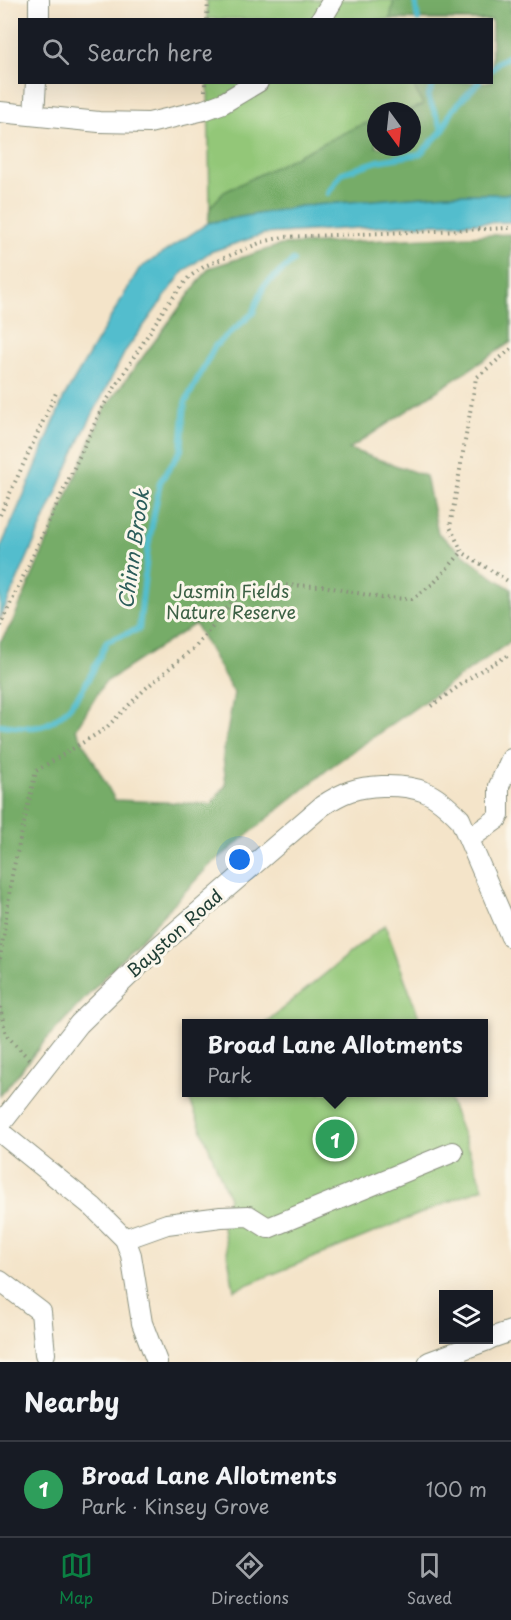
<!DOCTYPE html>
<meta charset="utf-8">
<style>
:root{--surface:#171b24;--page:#20242c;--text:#f1f3f6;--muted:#9ea1a6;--line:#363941;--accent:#0b8043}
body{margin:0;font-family:"Playpen Sans",sans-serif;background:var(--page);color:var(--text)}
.controls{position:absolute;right:18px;bottom:18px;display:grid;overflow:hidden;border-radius:0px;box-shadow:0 6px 24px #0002}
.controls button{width:54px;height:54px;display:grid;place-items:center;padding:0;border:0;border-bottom:2px solid var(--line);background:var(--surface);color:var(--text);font:30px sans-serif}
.compass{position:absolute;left:367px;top:102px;width:54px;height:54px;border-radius:50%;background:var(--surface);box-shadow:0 6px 24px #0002;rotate:165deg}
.you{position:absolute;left:240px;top:860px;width:21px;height:21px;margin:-15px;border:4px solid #fff;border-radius:50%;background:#1a73e8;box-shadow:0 0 0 9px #1a73e833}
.badge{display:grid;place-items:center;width:39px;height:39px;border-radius:50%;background:var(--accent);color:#fff;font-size:20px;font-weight:700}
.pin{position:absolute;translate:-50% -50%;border:3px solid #fff;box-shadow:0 2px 6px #0006}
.popup{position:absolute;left:182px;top:1019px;width:306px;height:78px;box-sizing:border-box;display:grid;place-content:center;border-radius:0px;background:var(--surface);filter:drop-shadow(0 2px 4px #0005);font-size:20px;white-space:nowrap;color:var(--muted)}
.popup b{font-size:22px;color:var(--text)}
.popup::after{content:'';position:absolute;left:50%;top:100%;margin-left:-12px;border:12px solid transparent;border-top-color:var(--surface)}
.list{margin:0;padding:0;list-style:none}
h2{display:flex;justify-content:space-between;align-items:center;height:78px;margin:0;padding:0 24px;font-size:26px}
h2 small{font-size:20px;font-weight:400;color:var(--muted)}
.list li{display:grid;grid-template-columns:39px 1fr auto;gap:18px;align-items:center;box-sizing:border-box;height:96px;padding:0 24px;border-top:2px solid var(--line)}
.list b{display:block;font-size:22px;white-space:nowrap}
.list p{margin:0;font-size:20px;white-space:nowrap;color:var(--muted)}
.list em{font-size:20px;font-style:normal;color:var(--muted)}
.icon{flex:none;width:33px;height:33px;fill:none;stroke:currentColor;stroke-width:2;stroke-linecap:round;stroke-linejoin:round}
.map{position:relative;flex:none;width:511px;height:1362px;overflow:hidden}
.search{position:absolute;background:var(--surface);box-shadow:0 6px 24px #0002;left:18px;right:18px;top:18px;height:66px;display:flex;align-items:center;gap:15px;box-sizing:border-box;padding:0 21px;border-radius:0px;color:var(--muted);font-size:22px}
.sheet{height:174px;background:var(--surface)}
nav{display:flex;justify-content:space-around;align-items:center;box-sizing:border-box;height:84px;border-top:2px solid var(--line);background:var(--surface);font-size:16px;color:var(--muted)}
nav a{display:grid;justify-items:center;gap:3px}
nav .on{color:var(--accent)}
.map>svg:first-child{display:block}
.green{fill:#93c778;stroke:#598256;stroke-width:1.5;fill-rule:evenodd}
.forest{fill:#76ac68;stroke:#4a744e;stroke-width:1.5;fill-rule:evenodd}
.water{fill:#52bdcd;stroke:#387d80;stroke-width:1.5}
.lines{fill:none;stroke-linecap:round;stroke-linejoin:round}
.stream{stroke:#52bdcd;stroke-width:6}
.minor-casing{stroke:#8a907e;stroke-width:22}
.path{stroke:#8a907e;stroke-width:4;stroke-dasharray:1.5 4.5;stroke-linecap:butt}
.minor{stroke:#fff;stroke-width:20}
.labels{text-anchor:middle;stroke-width:6;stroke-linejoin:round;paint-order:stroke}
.park-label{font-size:18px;fill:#3c6045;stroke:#fbf7ec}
.street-label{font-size:18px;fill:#1f3d34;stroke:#fbf7ec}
.water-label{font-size:20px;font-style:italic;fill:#2c5d5a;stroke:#fbf7ec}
</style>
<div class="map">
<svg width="511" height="1362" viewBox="0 0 511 1362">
<rect width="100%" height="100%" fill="#fbf7ec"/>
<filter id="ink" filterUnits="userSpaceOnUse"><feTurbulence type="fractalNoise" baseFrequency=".0167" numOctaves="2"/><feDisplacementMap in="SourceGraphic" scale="12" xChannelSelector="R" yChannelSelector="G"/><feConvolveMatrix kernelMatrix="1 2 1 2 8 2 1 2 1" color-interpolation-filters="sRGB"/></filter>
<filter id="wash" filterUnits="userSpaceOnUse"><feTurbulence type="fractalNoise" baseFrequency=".008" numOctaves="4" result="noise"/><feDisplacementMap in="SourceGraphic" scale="24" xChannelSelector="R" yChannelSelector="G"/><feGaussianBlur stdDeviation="1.35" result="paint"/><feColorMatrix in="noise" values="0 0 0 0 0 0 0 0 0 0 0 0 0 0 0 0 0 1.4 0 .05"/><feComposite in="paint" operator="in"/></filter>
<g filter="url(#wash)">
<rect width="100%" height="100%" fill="#f4e4c9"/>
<g class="green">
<path d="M207,0h304v91l-63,103 -146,12 -94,17 2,-16 -2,-124 284,-1v-62l-285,-1zM376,111h36v36h-36z"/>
<path d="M385,925l36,98h-156z"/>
<path d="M187,1093h260l36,95 -249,102 -13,-73 8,-19z"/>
</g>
<g class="forest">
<path d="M394,0h117v194h-63l-146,12 -94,17 2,-16 14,-15 132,-65 20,-7v27h36v-36h-6l17,-6 -11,-22 80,-1v-62l-102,-1z"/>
<path d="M511,234v108l-162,107 77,27 12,57 49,40 24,16v52l-179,125 -124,101 -165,176 -43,53v-454l12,-19 93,-215 104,-140 72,-23zM195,624l39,69 -11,63 3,29 -15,19 -96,-4 -39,-71 28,-46z"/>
</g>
<path class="water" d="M448,194h63v28l-107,3 -140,9 -54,18 -27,20 -57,78 -44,85 -82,184v-70l30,-68 34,-84 75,-128 69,-46 94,-17z"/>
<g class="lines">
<g class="stream">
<path d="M415,0l3,20"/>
<path d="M492,69l6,-7 13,-7"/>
<path d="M434,82l-6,15 15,33"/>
<path d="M328,193l14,-20 36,-12 42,-7 23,-24 9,-20 27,-28"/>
<path d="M0,725c14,1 34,5 47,-1 30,-14 47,-55 60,-83l32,-12 9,-82 12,-65 21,-32 4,-47 30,-57 38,-33 11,-27 29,-25"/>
</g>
</g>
</g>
<g filter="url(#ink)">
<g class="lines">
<defs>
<g id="minor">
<path d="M39,20v-20"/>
<path d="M321,20l12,-20"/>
<path d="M0,112l99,10 50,1 55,-13 19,-7 35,-21"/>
<path d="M34,115l2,-33"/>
<path d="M469,839l28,-20 2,-4v-29l12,-27"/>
<path d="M0,1125l79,-101 79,-77 164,-141c21,-14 34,-19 60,-20 37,-1 52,6 78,33l51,118"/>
<path d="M0,1132l93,75 32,32 6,16 11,68 15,39"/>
<path d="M125,1239l42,-15 54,-7 28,-1 19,12 185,-76"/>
<path d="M0,1281l41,31 4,42"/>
<path d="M488,1339l23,-8"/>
<path d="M429,1362l59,-22"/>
</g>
</defs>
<use href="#minor" class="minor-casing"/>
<g class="path">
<path d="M207,20l1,-20"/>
<path d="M205,91v-9"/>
<path d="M511,349l-35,29 -26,149 12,25 49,31"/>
<path d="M0,515l56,-122"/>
<path d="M0,626l102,-218 64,-102 23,-29 16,-11 57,-24 21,-5 228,-9"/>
<path d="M431,706l49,-35 31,-17"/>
<path d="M0,959l12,-84 24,-104 69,-42 40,-40 51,-43 37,-45 40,-16 50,1 59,12 30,1 22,-16 28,-31"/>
<path d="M0,1007l6,28 23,24"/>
</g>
<use href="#minor" class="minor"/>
</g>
</g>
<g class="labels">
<g class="park-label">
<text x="231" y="598">Jasmin Fields<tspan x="231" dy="21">Nature Reserve</tspan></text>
</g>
<g class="street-label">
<text transform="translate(175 934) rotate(-42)" y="6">Bayston Road</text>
</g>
<g class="water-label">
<text transform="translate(134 549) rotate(-82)" y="7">Chinn Brook</text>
</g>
</g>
</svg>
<div class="controls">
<button><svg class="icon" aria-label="layers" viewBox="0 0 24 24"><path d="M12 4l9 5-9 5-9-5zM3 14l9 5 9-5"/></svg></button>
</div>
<svg class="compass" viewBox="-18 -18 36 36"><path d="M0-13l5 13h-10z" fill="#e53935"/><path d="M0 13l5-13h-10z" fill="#9ea1a6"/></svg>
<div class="you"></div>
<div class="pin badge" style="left:335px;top:1139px;background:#2e9e5b">1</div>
<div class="popup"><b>Broad Lane Allotments</b>Park</div>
<div class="search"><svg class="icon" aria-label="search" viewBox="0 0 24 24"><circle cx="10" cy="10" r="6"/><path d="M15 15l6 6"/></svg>Search here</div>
</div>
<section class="sheet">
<h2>Nearby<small></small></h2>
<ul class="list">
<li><span class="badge" style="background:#2e9e5b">1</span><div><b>Broad Lane Allotments</b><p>Park · Kinsey Grove</p></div><em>100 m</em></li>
</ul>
</section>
<nav>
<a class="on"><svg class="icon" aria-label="map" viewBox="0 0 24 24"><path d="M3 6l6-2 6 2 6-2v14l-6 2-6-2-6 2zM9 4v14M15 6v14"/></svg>Map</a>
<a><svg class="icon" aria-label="directions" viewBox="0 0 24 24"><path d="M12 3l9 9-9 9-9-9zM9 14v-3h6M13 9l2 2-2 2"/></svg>Directions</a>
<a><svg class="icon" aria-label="saved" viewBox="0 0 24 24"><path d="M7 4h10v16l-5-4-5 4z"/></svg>Saved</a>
</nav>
